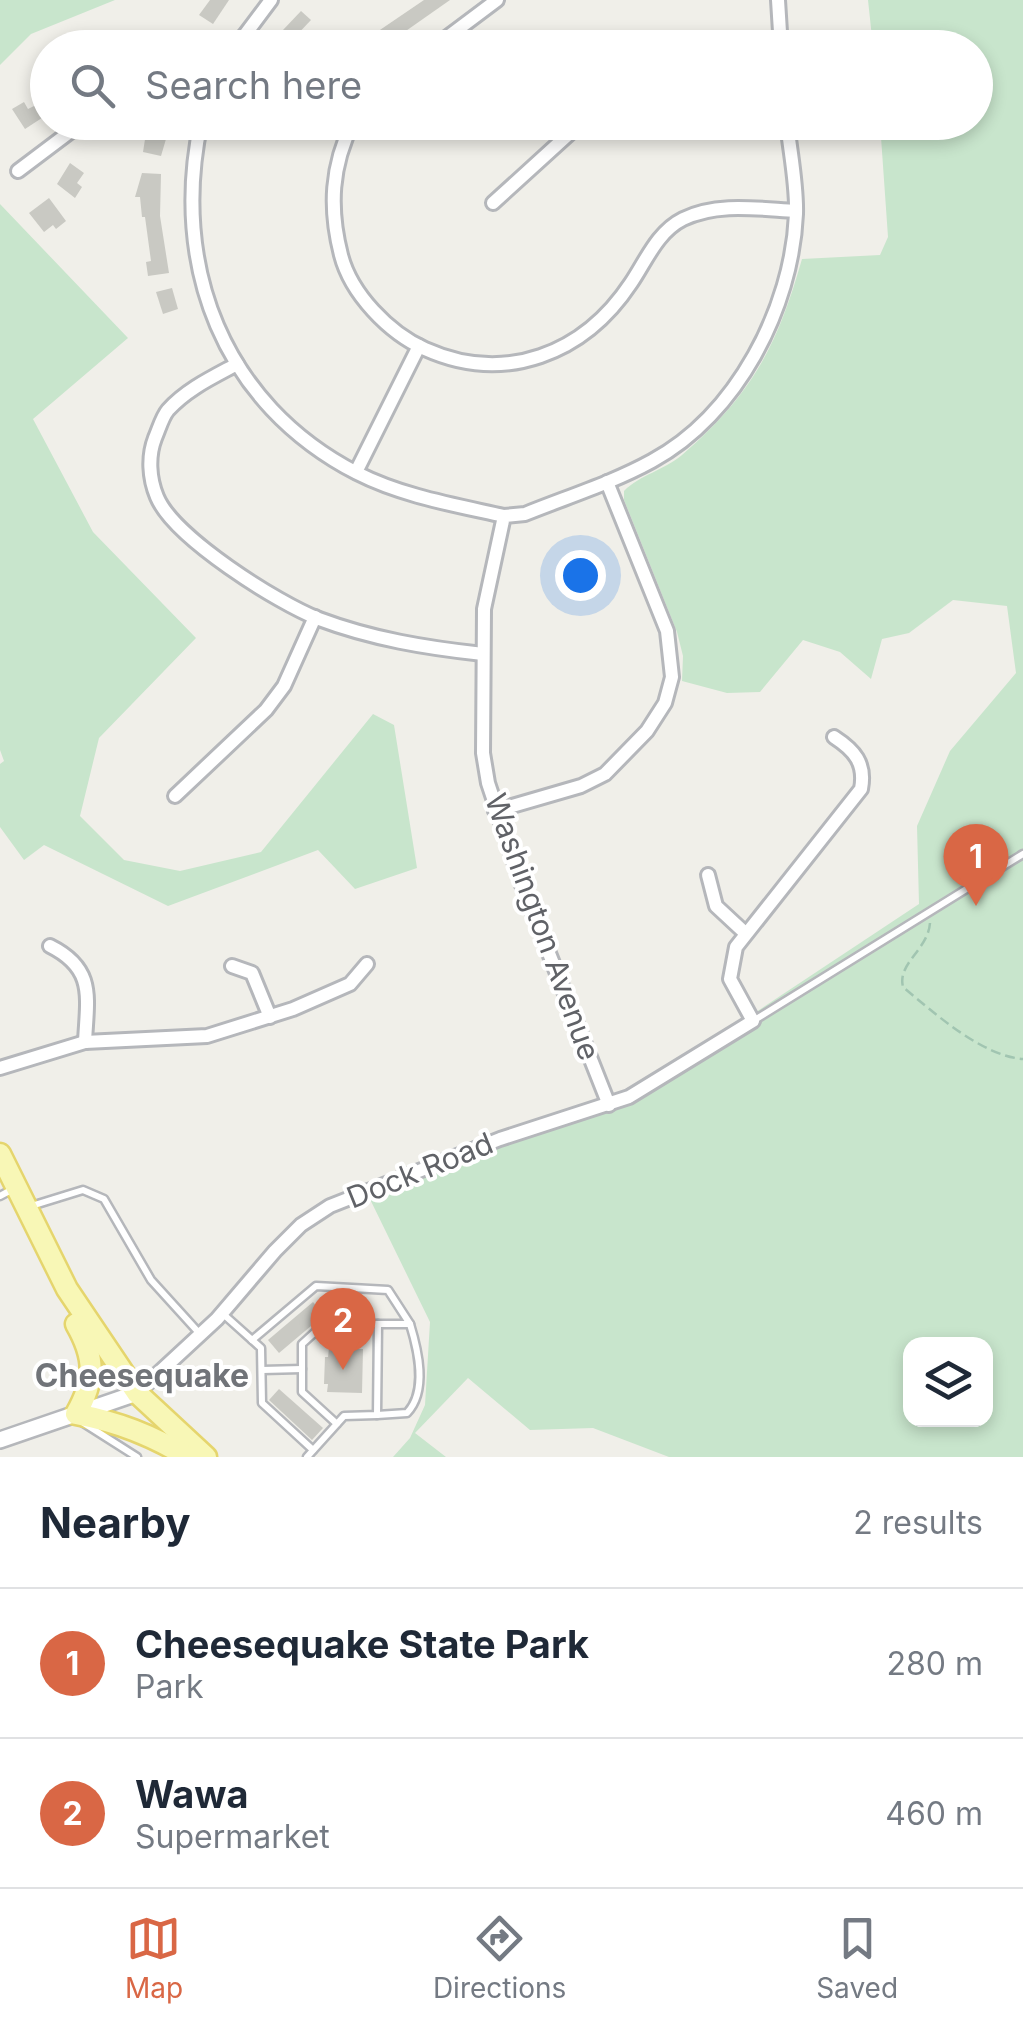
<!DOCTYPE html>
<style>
:root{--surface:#fff;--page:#f2f2f3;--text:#1f2937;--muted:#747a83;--line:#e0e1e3;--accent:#d96745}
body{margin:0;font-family:Inter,sans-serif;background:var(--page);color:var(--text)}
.controls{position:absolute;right:30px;bottom:30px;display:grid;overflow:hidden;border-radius:20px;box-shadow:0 5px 15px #0003}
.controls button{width:90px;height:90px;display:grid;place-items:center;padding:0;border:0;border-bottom:2px solid var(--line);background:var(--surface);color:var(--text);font:50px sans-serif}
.you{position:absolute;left:580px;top:575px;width:35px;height:35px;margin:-25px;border:8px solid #fff;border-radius:50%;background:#1a73e8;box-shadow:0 0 0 15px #1a73e833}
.badge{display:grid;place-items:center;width:65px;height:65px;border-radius:50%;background:var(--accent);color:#fff;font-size:32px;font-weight:700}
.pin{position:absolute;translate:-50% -82px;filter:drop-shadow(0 2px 5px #0008)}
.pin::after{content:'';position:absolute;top:52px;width:35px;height:30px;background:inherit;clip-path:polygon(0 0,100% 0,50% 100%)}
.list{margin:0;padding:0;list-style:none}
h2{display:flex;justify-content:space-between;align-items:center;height:130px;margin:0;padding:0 40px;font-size:42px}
h2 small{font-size:32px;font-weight:400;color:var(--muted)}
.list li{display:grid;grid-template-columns:65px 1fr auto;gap:30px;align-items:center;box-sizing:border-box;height:150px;padding:0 40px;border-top:2px solid var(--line)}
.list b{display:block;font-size:38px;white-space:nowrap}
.list p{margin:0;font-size:32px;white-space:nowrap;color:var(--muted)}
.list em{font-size:32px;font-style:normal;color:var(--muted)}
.icon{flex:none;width:55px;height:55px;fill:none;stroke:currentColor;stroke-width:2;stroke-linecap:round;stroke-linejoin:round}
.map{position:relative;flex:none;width:1023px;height:1457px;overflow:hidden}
.search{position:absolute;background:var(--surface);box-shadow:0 5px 15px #0003;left:30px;right:30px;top:30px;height:110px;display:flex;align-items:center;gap:25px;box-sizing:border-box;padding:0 35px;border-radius:55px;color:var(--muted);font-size:38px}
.sheet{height:430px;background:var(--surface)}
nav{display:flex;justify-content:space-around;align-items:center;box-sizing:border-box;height:140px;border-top:2px solid var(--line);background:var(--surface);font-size:28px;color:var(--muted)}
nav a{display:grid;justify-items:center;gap:5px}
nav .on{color:var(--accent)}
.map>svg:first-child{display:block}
.green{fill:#c8e5cc;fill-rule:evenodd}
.building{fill:#c9c9c3}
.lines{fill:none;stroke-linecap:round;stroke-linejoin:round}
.service-casing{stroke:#b5b7bb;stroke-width:11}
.minor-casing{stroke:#b5b7bb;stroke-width:18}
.tertiary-casing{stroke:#b5b7bb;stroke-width:20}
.primary-casing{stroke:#e5d56d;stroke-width:25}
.path{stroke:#a1c5b1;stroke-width:2.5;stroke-dasharray:10 5;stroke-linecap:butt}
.service{stroke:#fff;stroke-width:6}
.minor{stroke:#fff;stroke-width:12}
.tertiary{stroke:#fff;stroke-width:15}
.primary{stroke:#f8f7b6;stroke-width:20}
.labels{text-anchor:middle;stroke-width:8;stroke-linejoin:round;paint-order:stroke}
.street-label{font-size:30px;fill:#606267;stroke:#fff}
.neighbourhood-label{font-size:32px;font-weight:bold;fill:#717479;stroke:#fff}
</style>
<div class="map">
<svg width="1023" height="1457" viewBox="0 0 1023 1457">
<rect width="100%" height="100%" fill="#f0efe9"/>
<g class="green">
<path d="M0,0h115l-84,34 -31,31z"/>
<path d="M868,0h155v1457h-354l-76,-29 -63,2 -62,-52 -53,55 31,24h-53l17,-19 15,-33 5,-83 -63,-129 276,-106 276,-183 -2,-78 33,-75 66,-78 -9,-67 -54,-6 -44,33 -27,6 -11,40 -31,-27 -37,-12 -43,52 -33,1 -45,-12 1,-25 -6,-24 -53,-132v-9c16,-16 40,-21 58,-36 70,-61 95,-108 120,-196l78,-4 8,-18 -8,-114 96,-1v-74l-103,-1zM910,1344h76v76h-76z"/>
<path d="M0,204l128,134 -95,81 60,113 103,106 -97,100 -19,78 44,44 56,11 81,-19 112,-138 21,11 23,143 -62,21 -37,-39 -150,56 -124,-61 -20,15 -24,-33v-63l4,-3 -4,-11z"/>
</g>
<g class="building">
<path d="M210,0h19l-16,24 -14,-9z"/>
<path d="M424,0h26l-67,47 -9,-13z"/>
<path d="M301,11l10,9 -18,19 -10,-9z"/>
<path d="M48,99v15l-23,15 -13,-20 12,-7 4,7z"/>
<path d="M155,122h16l-10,34 -18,-4 3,-19 7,2z"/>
<path d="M70,163l14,10 -7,10 5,4 -7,11 -18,-14z"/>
<path d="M142,173l19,1 -1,42 9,57 -21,3 -2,-14 5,-1 -6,-44h-3l-2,-20h-5z"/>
<path d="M49,198l17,23 -10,8 -3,-4 -9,7 -15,-19z"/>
<path d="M172,288l6,21 -15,5 -7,-22z"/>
<path d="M313,1302l11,13 -45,38 -11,-13z"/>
<path d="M329,1348l34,1 -1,44 -35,-1 1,-8h-4l1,-27h3z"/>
<path d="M279,1389l44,39 -11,12 -43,-40z"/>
</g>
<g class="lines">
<defs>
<g id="service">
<path d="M753,1021l270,-167"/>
<path d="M0,1196l15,-8"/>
<path d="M28,1207l55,-17 21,9 47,81 49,54"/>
<path d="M222,1313l39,35 1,55 51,47"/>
<path d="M252,1340l64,-54 72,4 22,34h-32"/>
<path d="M262,1370l40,-1"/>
<path d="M377,1415l30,-2c21,-22 11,-63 3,-89"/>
<path d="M82,1422l55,35"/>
<path d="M307,1457l37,-41 33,-1 1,-91 -53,-1 -23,21v48l35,32"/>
</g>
<g id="minor">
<path d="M778,0l3,48"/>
<path d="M241,38l14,10"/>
<path d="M235,48l36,-48"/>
<path d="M433,48l64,-48"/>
<path d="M201,122c-31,144 22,282 156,351 45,23 98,32 147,43"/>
<path d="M353,122c-22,44 -24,86 -12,133 10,39 48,78 84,94 80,36 159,5 206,-66 15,-22 26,-51 52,-64 34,-17 76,-10 113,-8"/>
<path d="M18,171l65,-49"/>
<path d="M493,203l89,-81"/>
<path d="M237,364c-24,13 -50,25 -69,46 -6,7 -9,19 -13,28 -7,18 -6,40 2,59 17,41 121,106 162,122 53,20 108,29 164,35"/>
<path d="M356,472l63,-126"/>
<path d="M175,796l91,-86 18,-24 31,-69"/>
<path d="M495,811l86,-25 24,-12 42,-43 18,-28 7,-26 -5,-46 -60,-149"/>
<path d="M708,875l8,31 28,26"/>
<path d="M50,946c46,23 37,52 35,96"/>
<path d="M232,966l20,7 18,44"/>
<path d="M0,1068l85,-26 122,-6 86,-27 57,-25 17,-20"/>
<path d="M609,1105l-87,-220 -34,-102 -5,-30 1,-144 20,-93 21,-2c42,-17 87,-31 127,-53 85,-46 140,-153 144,-247 1,-30 -6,-62 -9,-92"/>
<path d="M137,1393l80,-74 58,-68 26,-26 29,-19 170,-67 129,-42 124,-76 -23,-42 6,-32 125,-158c5,-26 -7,-39 -27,-52"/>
</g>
<path id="tertiary" d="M0,1440l137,-47"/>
<g id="primary">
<path d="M0,1154l67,135 70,104 69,64"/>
<path d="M76,1324c20,35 19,56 0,90 42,8 75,21 112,43"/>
</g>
</defs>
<use href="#service" class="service-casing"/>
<use href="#minor" class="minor-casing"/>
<use href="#tertiary" class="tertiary-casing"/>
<use href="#primary" class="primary-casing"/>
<path class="path" d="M930,923c-2,27 -33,40 -27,64 31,26 79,69 120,72"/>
<use href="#service" class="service"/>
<use href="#minor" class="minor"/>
<use href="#tertiary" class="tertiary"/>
<use href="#primary" class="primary"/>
</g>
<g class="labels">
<g class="street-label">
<text transform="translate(542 927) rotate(70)" y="10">Washington Avenue</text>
<text transform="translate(420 1171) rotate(-22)" y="10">Dock Road</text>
</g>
<g class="neighbourhood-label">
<text x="142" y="1387">Cheesequake</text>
</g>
</g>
</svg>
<div class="controls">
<button><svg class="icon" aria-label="layers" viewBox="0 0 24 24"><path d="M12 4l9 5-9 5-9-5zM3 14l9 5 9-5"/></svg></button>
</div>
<div class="you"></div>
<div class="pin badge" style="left:976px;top:906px">1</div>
<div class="pin badge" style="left:343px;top:1370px">2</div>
<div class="search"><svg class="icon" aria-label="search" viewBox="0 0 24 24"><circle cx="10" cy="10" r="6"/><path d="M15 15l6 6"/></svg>Search here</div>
</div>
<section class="sheet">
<h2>Nearby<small>2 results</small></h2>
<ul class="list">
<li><span class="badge">1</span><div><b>Cheesequake State Park</b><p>Park</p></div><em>280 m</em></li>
<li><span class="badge">2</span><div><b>Wawa</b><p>Supermarket</p></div><em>460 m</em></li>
</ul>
</section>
<nav>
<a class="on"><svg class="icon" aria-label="map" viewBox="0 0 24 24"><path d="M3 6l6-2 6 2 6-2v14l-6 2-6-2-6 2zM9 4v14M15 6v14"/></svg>Map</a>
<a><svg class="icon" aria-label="directions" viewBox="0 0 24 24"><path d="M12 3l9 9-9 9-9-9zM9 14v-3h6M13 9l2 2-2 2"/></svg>Directions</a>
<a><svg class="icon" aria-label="saved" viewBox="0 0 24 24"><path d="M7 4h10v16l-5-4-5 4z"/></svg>Saved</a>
</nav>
